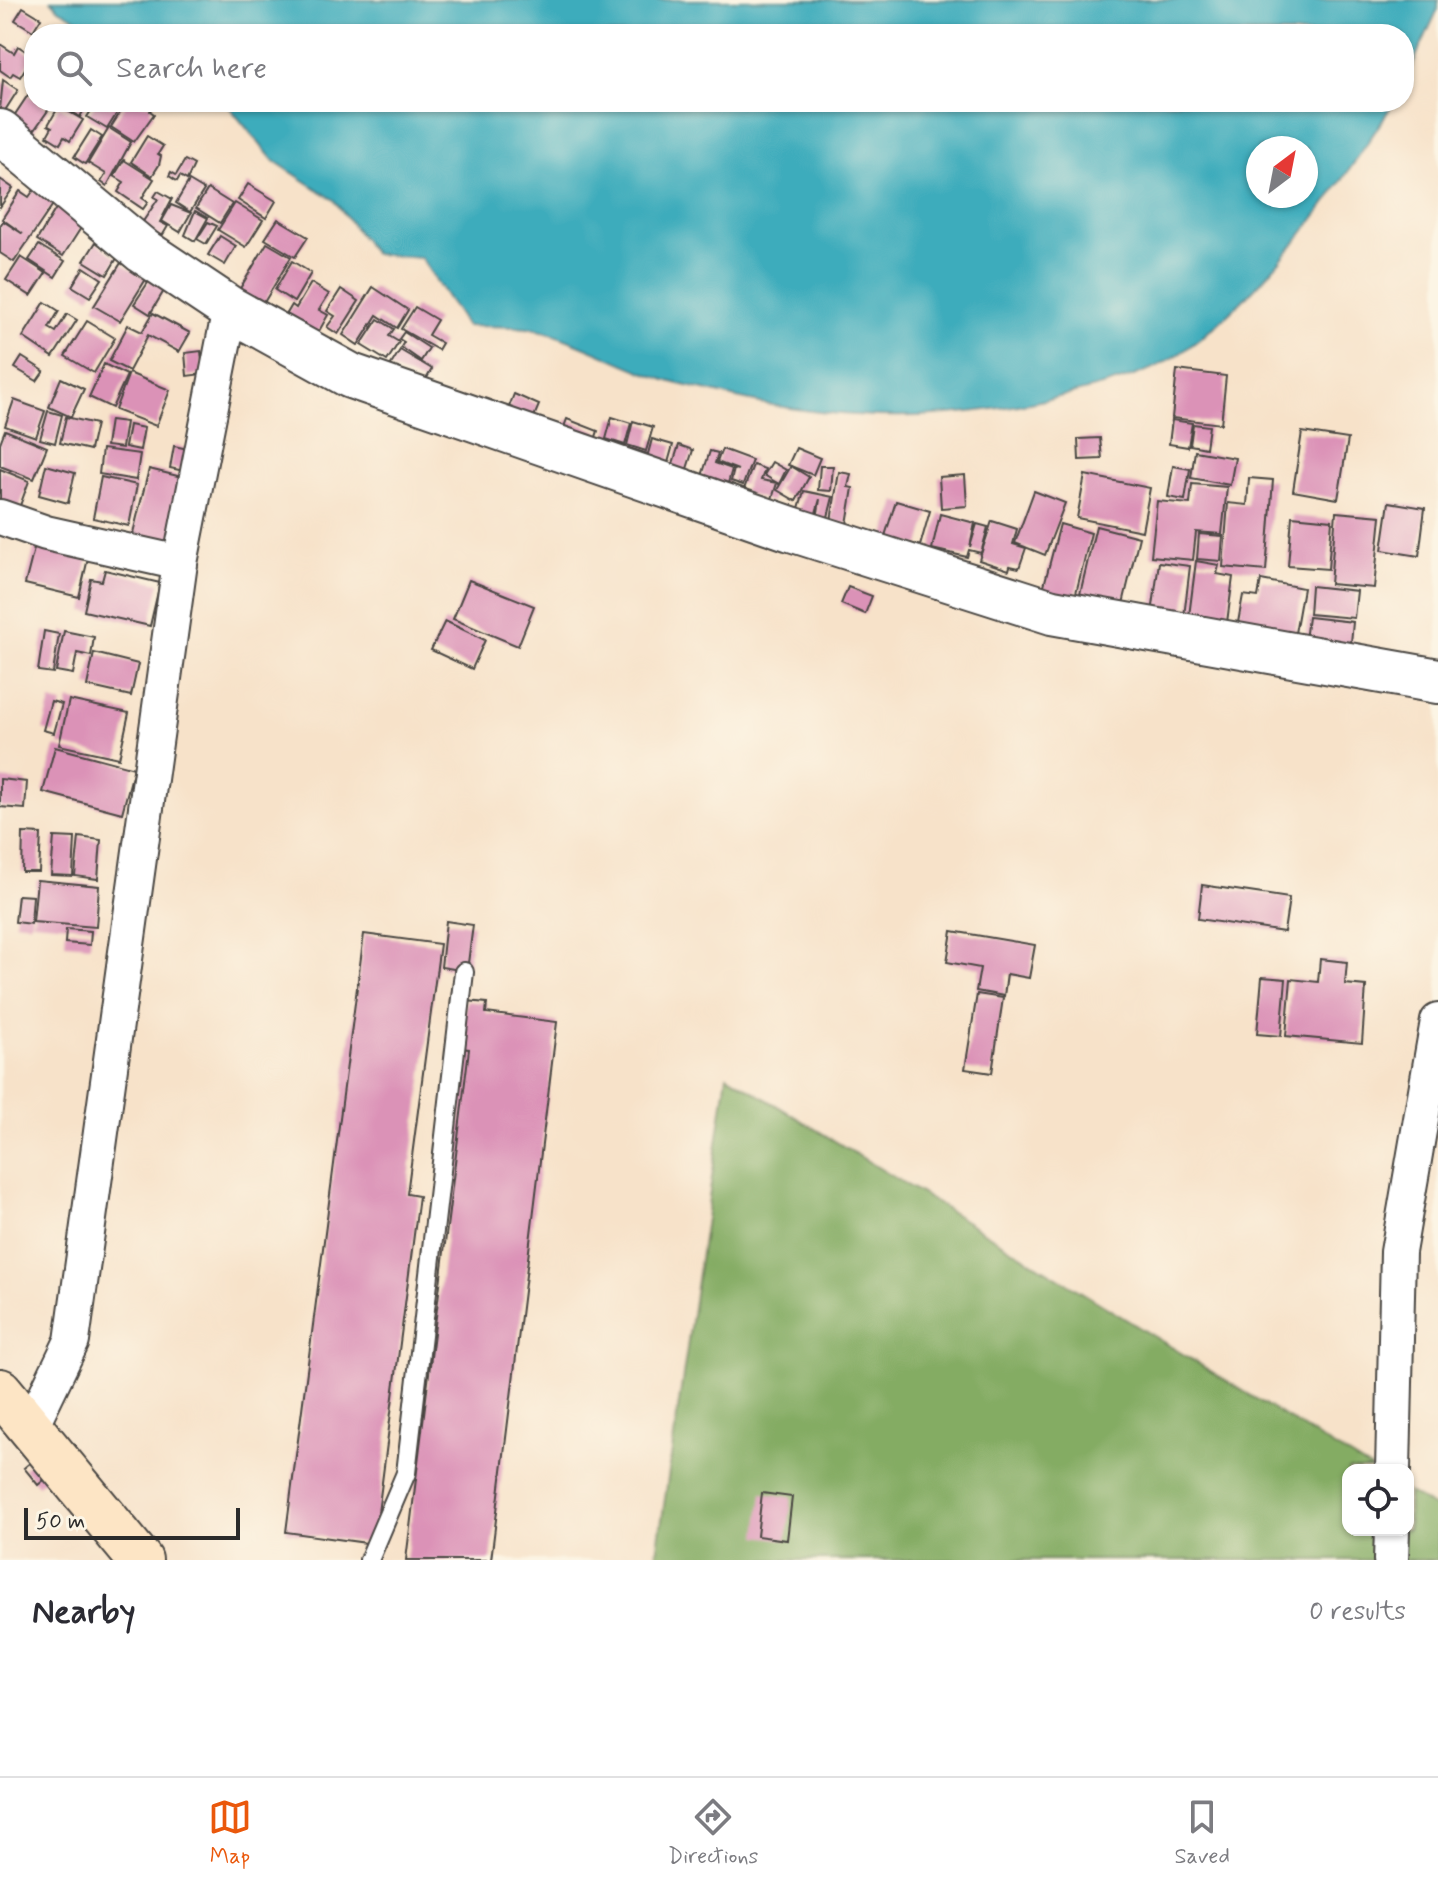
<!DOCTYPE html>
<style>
:root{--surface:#fff;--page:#f2f2f3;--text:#2b2b33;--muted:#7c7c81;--line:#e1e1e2;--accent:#ea580c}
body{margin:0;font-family:Mynerve,sans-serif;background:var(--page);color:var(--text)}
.controls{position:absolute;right:24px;bottom:24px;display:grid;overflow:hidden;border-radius:16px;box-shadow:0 2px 6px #0004}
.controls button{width:72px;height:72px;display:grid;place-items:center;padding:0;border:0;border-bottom:2px solid var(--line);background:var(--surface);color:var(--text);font:40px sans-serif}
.compass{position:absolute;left:1246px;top:136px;width:72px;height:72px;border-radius:50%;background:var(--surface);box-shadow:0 2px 6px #0004;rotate:32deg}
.scale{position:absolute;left:24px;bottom:20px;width:216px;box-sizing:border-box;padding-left:8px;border:4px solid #2b2b2b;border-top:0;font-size:22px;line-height:28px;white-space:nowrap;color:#2b2b2b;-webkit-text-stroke:6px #fcf5e5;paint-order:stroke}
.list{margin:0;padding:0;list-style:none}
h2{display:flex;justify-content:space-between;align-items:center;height:104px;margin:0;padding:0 32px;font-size:34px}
h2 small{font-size:26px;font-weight:400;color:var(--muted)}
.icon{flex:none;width:44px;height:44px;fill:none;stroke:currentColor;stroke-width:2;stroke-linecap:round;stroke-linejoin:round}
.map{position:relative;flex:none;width:1438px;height:1560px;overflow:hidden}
.search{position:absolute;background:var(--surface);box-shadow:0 2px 6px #0004;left:24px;right:24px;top:24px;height:88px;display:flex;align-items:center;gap:20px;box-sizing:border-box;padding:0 28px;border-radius:32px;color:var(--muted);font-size:30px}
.sheet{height:216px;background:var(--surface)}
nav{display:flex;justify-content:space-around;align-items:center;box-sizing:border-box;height:112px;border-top:2px solid var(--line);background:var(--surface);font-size:22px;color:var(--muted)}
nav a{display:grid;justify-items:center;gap:4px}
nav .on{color:var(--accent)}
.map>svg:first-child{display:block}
.forest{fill:#84ac64;stroke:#586c48;stroke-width:2}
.water{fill:#3eacbc;stroke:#346c74;stroke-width:2;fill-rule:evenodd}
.building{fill:#db92b7}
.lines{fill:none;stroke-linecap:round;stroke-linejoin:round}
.service-casing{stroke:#4a4643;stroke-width:22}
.minor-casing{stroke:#4a4643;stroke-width:38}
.tertiary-casing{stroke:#4a4643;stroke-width:48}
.secondary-casing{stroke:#4a4643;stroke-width:48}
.service{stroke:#fff;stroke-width:18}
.minor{stroke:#fff;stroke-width:34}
.tertiary{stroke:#fff;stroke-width:44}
.secondary{stroke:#fde5c5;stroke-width:44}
</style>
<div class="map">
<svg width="1438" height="1560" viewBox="0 0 1438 1560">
<rect width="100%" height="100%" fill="#fcf5e5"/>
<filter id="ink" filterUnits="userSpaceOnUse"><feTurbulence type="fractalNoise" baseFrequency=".0125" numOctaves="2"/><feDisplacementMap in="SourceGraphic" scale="16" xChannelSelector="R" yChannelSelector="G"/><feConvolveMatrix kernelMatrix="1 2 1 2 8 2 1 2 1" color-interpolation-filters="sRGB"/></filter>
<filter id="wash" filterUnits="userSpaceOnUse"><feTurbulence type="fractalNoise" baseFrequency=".006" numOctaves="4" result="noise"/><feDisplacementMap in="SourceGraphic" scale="32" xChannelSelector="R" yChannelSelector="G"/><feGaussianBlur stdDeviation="1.8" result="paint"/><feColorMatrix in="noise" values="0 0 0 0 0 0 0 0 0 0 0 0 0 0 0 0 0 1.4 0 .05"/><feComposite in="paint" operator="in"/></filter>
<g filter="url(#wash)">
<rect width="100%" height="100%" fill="#f7e2c9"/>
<path class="forest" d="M727,1075l645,395h-24v60h60v-38l30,18v50h-782z"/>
<g class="water">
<path d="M51,0h1387v9l-34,74v-49h-1300l-45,-25z"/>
<path d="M225,102h1169c-58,91 -121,183 -209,248 -33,24 -80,36 -118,45 -114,27 -220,29 -335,2 -21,-6 -43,-10 -64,-16 -44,-14 -85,-39 -130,-51 -22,-5 -49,-3 -72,-4l-45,-68 -47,-4 -40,-54 -61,-40zM1258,148h48v48h-48z"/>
</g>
<g id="blocks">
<g class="building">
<path d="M23,7l18,11 -8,13 -18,-11z"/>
<path d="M0,44l14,9 4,-7 15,10 -13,21 -7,-4 -3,4 -10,-7z"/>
<path d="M3,80l15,10 -14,22 -4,-3z"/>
<path d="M28,95l21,14 -19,27 -20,-14z"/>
<path d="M65,102h14l7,4 -6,11 -18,-12z"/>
<path d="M97,102l16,5 -6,-5h17l-17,27 -20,-12z"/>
<path d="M127,102l26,3 -3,6 4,3 -20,28 -23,-15z"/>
<path d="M59,106l24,14 -13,21 -6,-4 -4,7 -13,-8 5,-9 -4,-2z"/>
<path d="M109,128l22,14 -24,44 -6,-4 5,-8 -18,-11z"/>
<path d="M91,130l11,7 -17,27 -11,-7z"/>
<path d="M147,136l16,10 -5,8 3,2 -2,9 -7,11 -21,-14z"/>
<path d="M124,160l30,19 -12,19 6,4 -5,7 -25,-17 6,-10 -10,-6z"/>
<path d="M185,160l9,5 -7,15 -7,-4 -3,5 -8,-5 2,-4 5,3z"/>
<path d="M0,179l13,9 -13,19z"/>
<path d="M189,181l15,9 -14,22 -14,-9z"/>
<path d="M248,184l28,17 -10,17 -28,-18z"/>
<path d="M208,189l24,15 -12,19 -24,-15z"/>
<path d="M34,190l20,13 -40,59 -14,-9v-27l3,-5 20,13 -21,-15 18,-28 9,6z"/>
<path d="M158,191l14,8 -12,23 8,4 -7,12 -21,-12 18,-27 -4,-2z"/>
<path d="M64,195l27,17 -28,44 -26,-16z"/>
<path d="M235,203l28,17 -17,27 -28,-17z"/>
<path d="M171,205l20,8 -11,19 -18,-11z"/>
<path d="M195,211l13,7 -13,23 -10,-6z"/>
<path d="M278,219l30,18 -13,20 -30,-18z"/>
<path d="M208,222l9,4 -11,18 -9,-5z"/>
<path d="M220,236l16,10 -11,19 -17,-10z"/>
<path d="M96,242l21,16 -10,17 -23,-14z"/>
<path d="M267,243l24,14 -29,49 -24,-14z"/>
<path d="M39,245l26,16 -10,16 -26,-17z"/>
<path d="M21,257l25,16 -15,23 -25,-16z"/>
<path d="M292,261l19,12 -17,29 -19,-12z"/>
<path d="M121,263l25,16 -26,42 -26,-15z"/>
<path d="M84,267l18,12 -12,18 -18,-11z"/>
<path d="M153,275l15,9 -18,30 -16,-10z"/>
<path d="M311,283l18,11 -10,16 9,5 -14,25 -32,-18 10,-17 4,3z"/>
<path d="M373,287l35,23 -11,18 -20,-13 -19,30 -15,-10z"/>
<path d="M341,289l18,12 -21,33 -11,-7 8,-11 -8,-5z"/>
<path d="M45,302l14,9 -10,17 7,4 11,-18 10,6 -24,37 -30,-20z"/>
<path d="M415,307l22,13 -9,15 14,8 -4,7 -37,-21z"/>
<path d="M153,313l37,20 -11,19 -31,-17 -19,36 -20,-10 19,-36 14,7z"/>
<path d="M378,319l16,10 -5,7 10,6 -12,19 -26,-16z"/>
<path d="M87,321l28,17 -21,35 -29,-17z"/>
<path d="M404,332l25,16 -8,13 -20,-14 3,-5 -5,-3z"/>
<path d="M400,350l32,19 -8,14 -35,-15z"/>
<path d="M201,351l2,23 -16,2 -2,-23z"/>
<path d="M22,357l22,14 -7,10 -22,-13z"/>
<path d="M104,364l23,11 -15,33 -23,-11z"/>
<path d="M1177,370l49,6 -5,48 -49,-6z"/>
<path d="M129,373l41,17 -14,36 -41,-16z"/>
<path d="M61,378l23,11 -13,28 -22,-10z"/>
<path d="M514,394l25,11 -11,26 -24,-11z"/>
<path d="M14,400l31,11 -9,26 -31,-11z"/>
<path d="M48,411l14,4 -7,28 -15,-4z"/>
<path d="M66,417l30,7 -6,26 -30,-7z"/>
<path d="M612,417l19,6 -6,22 -19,-6z"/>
<path d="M567,419l31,12 -8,23 -32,-11z"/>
<path d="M110,420l16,2 -4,26 -16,-2z"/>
<path d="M1172,420l20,3 -4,24 -19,-3z"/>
<path d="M633,421l20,6 -7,24 -19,-6z"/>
<path d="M1193,424l16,2 -3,22 -16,-3z"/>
<path d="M129,425l15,3 -4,22 -15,-3z"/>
<path d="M5,430l42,17 -13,32 -34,-13v-23z"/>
<path d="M1302,432l46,7 -10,60 -45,-8z"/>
<path d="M1100,438l2,21 -23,1 -1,-21z"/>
<path d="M652,439l21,6 -9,32 -61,-21 4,-15 41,13z"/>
<path d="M679,445l14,5 -10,31 -14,-5z"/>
<path d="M174,446l14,3 -4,22 -14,-3z"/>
<path d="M796,448l24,10 -7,17 -25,-10z"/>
<path d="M102,449l38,5 -4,26 -37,-6z"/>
<path d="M722,449l30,11 -9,25 -12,-4 3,-12 4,1 -21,-8z"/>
<path d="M710,451l8,2 -3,10 17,6 -5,18 -26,-8z"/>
<path d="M1195,451l40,7 -5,27 -39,-7z"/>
<path d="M772,462l14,8 -7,14 -15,-9z"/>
<path d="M46,465l29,8 -7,30 -29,-8z"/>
<path d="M753,465l12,4 -4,11 16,3 -6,19 -28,-10z"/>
<path d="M791,466l18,11 -13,24 -19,-11z"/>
<path d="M820,466h13l-2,25 -13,-1z"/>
<path d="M1173,466l17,3 -5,31 -17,-3z"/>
<path d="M0,469l29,12 -11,30 -18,-7z"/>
<path d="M149,469l41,10 -18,72 -41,-10z"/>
<path d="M839,472l12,2 -3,13 5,1 -6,36 -16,-3z"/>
<path d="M965,475l2,31 -26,2 -2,-31z"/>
<path d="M1085,475l65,13 -8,43 -65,-13z"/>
<path d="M101,477l36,8 -8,41 -36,-8z"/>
<path d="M1249,478l24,2 -7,91 -43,-4 5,-64 19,2z"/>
<path d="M1192,484l35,3 -5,47 -26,-2 -3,28 -42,-4 6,-55 33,3z"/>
<path d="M804,491l29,6 -6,24 -10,-2 3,-20 -6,21 -17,-5z"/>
<path d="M1034,491l31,12 -20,52 -30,-12z"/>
<path d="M896,501l34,10 -10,35 -11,-3 -5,15 -24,-6z"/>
<path d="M1389,502l36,6 -6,48 -37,-6z"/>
<path d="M1336,512l45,4 -7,72 -44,-4z"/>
<path d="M940,514l35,9 -5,24 7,-23 11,3 -7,26 -12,-3 -2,7 -35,-8z"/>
<path d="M1292,516l40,4 -4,49 -40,-3z"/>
<path d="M992,521l25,8 -4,15 13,4 -7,20 -9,-2 -1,4 -30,-10z"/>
<path d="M1060,524l31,9 -17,68 -32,-8z"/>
<path d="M1096,526l43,11 -17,71 -43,-10z"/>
<path d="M1199,534l24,2 -2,25 -24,-2z"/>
<path d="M36,541l53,13 -10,43 -54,-13z"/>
<path d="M1196,561l23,4 -2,9 16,3 -7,53 -38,-6z"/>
<path d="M1159,562l31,4 -7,59 -32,-4z"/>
<path d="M105,570l55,13 -10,43 -66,-15 7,-32 11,2z"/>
<path d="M469,580l65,26 -16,40 -65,-27z"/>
<path d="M1261,580l42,8 -11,62 -57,-11 8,-44 15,2z"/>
<path d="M1311,586l46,5 -3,27 -45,-4z"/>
<path d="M848,587l24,9 -7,18 -24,-10z"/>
<path d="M1308,617l45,5 -3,31 -46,-5z"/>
<path d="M445,621l40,19 -13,29 -41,-19z"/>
<path d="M44,631l15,3 -6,39 -15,-2z"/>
<path d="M64,631l30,6 -3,19 -14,-3 -4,21 -17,-3z"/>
<path d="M94,653l44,11 -7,32 -44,-10z"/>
<path d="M69,700l60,13 -10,45 -60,-13z"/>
<path d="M51,701l11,3 -8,29 -11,-3z"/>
<path d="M55,747l79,21 -12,45 -79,-21z"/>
<path d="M0,779l27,3 -2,27 -25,-2z"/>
<path d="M23,833l18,1 -2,38h-17z"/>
<path d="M54,837l21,1 -2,38 -22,-1z"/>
<path d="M79,837l22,3 -3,39 -23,-3z"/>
<path d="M37,880l62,6 -3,41 -63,-5z"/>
<path d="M1202,885l87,13 -5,34 -86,-13z"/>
<path d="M18,895l15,1 -2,28 -16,-2z"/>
<path d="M446,921l27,4 -6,46 -26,-4z"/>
<path d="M66,929l25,2 -1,14 -25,-2z"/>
<path d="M952,931l83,14 -6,33 -22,-4 -3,22 -28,-5 4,-23 -33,-6z"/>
<path d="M364,934l76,10 -33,250 12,2 -45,348 -88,-12z"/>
<path d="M1320,959l27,3 -2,22 21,2 -4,57 -76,-7 5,-57 27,3z"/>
<path d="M1262,977l24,2 -5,57 -24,-2z"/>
<path d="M977,994l26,4 -11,75 -27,-4z"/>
<path d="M466,1001l21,2 -1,10 71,9 -66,538h-85l63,-511 -9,-1z"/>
<path d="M37,1457l14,17 -13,11 -14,-17z"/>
<path d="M762,1493l30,4 -5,43 -30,-4z"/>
</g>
</g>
</g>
<g filter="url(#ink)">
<use href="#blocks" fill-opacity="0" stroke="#4a4643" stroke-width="2"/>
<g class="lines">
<defs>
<path id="service" d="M369,1560l37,-87 58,-501"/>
<g id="minor">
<path d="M0,517l46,16 134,30"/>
<path d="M30,1428l42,-87 108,-778 50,-254"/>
<path d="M1393,1470l5,-218 40,-231"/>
<path d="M1391,1560l1,-30"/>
</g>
<path id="tertiary" d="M0,132l143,119 87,58 121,67 440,153 261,83 386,69"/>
<path id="secondary" d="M0,1391l140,169"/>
</defs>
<use href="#service" class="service-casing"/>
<use href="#minor" class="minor-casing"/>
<use href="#tertiary" class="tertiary-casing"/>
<use href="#secondary" class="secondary-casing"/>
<use href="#service" class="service"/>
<use href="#minor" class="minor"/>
<use href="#tertiary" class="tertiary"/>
<use href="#secondary" class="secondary"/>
</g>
</g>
</svg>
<div class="controls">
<button><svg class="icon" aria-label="locate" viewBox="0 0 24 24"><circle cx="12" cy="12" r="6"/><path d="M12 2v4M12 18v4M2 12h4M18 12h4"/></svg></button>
</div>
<svg class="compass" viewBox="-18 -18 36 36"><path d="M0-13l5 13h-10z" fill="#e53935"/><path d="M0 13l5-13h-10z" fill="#7c7c81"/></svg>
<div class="scale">50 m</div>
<div class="search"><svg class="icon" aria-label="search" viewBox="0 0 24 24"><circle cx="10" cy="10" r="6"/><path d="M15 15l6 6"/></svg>Search here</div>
</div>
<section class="sheet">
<h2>Nearby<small>0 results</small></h2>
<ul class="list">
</ul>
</section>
<nav>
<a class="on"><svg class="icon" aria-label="map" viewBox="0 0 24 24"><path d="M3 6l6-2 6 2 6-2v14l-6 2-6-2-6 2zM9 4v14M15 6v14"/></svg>Map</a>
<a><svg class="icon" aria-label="directions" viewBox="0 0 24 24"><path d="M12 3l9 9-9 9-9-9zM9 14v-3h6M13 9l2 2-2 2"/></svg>Directions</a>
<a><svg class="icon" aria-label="saved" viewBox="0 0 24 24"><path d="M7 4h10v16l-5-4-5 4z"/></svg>Saved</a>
</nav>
